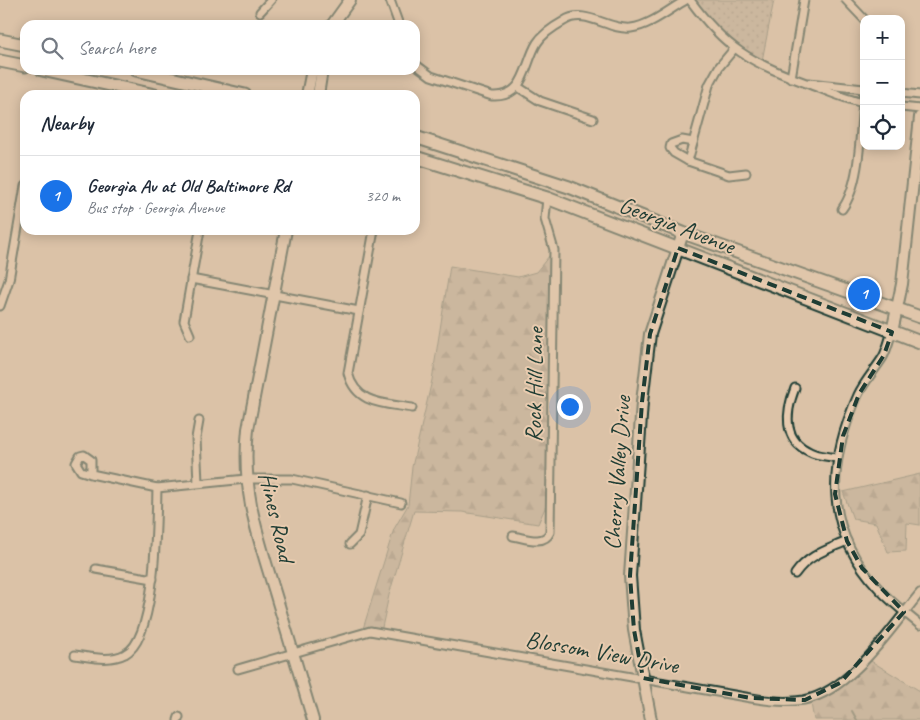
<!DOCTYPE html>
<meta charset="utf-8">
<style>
:root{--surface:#fff;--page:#f6f6f7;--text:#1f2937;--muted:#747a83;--line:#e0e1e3;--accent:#1a73e8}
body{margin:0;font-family:Caveat,sans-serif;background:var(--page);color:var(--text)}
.controls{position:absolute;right:15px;top:15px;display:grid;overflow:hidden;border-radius:10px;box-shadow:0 2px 12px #0003}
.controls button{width:45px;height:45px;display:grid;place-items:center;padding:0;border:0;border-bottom:1px solid var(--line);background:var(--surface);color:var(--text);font:25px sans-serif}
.you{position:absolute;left:569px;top:406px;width:18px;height:18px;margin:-12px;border:4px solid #fff;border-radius:50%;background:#1a73e8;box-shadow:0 0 0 8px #1a73e833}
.badge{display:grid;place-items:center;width:32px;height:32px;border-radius:50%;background:var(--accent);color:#fff;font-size:16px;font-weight:700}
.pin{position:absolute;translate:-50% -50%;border:2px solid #fff;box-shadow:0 1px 5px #0006}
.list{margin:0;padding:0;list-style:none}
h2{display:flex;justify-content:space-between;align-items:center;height:65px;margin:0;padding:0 20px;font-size:21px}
h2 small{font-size:16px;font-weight:400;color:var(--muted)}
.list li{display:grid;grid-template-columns:32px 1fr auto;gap:15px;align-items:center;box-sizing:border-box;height:80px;padding:0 20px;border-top:1px solid var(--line)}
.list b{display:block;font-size:19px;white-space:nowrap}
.list p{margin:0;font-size:16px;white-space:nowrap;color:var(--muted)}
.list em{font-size:16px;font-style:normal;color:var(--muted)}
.icon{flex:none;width:28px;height:28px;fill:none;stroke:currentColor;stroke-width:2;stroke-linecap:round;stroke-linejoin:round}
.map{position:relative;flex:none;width:920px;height:720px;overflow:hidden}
.search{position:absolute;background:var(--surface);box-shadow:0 2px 12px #0003;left:20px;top:20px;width:400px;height:55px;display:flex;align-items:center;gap:12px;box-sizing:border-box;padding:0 18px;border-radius:15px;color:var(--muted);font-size:19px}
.panel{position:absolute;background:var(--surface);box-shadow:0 2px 12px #0003;left:20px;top:90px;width:400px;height:145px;border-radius:15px}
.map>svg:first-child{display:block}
.forest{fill:url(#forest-firs);stroke:#6c7263}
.park{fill:url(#park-dots);stroke:#6c7263}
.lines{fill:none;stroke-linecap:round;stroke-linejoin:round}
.stream{stroke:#5f6a5a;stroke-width:2}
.street-casing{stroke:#1f3d34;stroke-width:11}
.secondary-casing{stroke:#1f3d34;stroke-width:14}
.primary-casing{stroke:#1f3d34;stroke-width:15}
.street{stroke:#e7caae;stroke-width:7}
.secondary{stroke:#e7caae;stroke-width:10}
.primary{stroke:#e7caae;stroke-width:11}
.marked{fill:none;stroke:#1f3d34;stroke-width:4;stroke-dasharray:10 6;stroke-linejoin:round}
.labels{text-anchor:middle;stroke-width:4;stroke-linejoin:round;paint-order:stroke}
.street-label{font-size:24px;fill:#1f3d34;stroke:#e7caae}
</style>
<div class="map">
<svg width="920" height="720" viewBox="0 0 920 720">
<defs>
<pattern id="forest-firs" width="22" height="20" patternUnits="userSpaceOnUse" patternTransform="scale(1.25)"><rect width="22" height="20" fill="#b8a892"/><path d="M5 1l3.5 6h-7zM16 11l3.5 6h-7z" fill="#958a78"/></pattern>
<pattern id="park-dots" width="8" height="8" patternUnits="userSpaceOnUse" patternTransform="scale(1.25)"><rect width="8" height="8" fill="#b8a892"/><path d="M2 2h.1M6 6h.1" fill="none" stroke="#958a78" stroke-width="1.8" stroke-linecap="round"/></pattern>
</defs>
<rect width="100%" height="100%" fill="#dbc2a7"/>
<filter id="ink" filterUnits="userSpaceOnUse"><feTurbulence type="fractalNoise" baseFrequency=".02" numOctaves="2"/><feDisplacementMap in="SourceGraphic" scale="10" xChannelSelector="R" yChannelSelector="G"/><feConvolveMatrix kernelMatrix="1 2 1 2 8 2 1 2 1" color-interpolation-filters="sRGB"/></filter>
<g filter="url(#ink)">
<g class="forest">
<path d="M554,250l-3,244 -13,30 -76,-12 -48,-1 -25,84 -8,37h-19l32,-103 14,-24 4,-38 20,-87 18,-114 68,11 18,-5z"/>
<path d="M920,474v51l-13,-2 -1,28 -18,1 -12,-29 -23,-4 -10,-27z"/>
<path d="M866,658l54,33v29h-106l-4,-22 19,-7z"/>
</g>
<path class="park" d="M690,0h84l-13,66 -27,-17z"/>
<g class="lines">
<path class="stream" d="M852,711l5,9"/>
<defs>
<g id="street">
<path d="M390,0l9,25"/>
<path d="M690,0c35,48 61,63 116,83 19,7 38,16 58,20"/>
<path d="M846,0l18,19"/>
<path d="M260,12l11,-12"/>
<path d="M734,49l-15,18 -10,18 -21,76 41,14 17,-2"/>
<path d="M415,64l16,12 61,20c34,2 32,-32 45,-53 6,-10 18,-17 27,-22 21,-14 45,10 67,7 19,-2 39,-19 55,-28"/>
<path d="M791,78l13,-78"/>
<path d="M809,83l55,6"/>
<path d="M518,87l22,14 53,18"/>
<path d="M901,93l19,2"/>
<path d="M901,107l19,2"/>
<path d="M688,161l-14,-8 -4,-5 1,-4 11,-4 11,2"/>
<path d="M842,209c20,-27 18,-85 22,-120"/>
<path d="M374,230l-26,143c8,32 37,30 64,35"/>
<path d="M191,279l168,32"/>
<path d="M0,306l9,-26 16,-94"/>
<path d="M892,332c-3,8 -5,18 -9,25 -8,13 -19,25 -25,38 -32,71 -34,136 22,195 12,13 27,24 40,35"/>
<path d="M190,335l-6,-14 16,-91"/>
<path d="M795,388c-9,23 -13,52 15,64 7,4 18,4 26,6"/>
<path d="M91,474v-14l-7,-5 -4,1 -4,7 5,8 10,3 66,14 89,-9h46l109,24"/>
<path d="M198,483l-2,-45 3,-17"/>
<path d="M513,536c12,2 31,10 37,-4l4,-282 -9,-31 2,-21"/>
<path d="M350,544l9,-9 9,-40"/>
<path d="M96,569l57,10"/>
<path d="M795,574c13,-19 32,-24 52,-33"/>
<path d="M75,655c16,2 35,7 50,-1 32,-16 31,-133 32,-166"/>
<path d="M238,669l132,-38 381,67c17,3 35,5 53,2 47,-9 87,-72 116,-107"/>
<path d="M178,720l1,-3"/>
</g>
<g id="secondary">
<path d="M332,25l18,-25"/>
<path d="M307,95l5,-25"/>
<path d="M318,95l4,-25"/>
<path d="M286,230l-38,199c-7,64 11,110 29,170 12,40 24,81 36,121"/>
<path d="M892,332l10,-48 18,-167"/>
<path d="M651,720l-17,-90 -4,-54 12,-174 8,-68 33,-101"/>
</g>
<g id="primary">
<path d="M0,40l25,5"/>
<path d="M0,61l25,5"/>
<path d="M42,70l113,25"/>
<path d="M136,70l109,25"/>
<path d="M415,137l154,50 114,46 237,84"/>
<path d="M415,157l132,41 373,144"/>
</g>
</defs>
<use href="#street" class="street-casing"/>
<use href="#secondary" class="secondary-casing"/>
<use href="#primary" class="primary-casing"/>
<use href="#street" class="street"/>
<use href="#secondary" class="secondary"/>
<use href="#primary" class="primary"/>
</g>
</g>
<path d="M0 0H920V720H0ZM678,248l214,84 -8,23 -25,39 -16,42 -8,58 12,47 15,27 42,44 -64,71 -35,17 -54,-2 -108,-20 -9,-48 -4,-54 12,-174 8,-68z" fill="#dbc2a7" fill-opacity=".55" fill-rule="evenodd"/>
<path class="marked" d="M678,248l214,84 -8,23 -25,39 -16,42 -8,58 12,47 15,27 42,44 -64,71 -35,17 -54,-2 -108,-20 -9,-48 -4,-54 12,-174 8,-68z"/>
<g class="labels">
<g class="street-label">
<text transform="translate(677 225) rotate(21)" y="8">Georgia Avenue</text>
<text transform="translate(534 385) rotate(-89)" y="8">Rock Hill Lane</text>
<text transform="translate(617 473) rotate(-86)" y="8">Cherry Valley Drive</text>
<text transform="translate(277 517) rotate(77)" y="8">Hines Road</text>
<text transform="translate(602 652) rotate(10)" y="8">Blossom View Drive</text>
</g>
</g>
</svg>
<div class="controls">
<button>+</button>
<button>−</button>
<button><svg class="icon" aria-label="locate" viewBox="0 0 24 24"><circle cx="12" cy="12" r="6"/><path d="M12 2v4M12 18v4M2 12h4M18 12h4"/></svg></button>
</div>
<div class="you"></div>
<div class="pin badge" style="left:864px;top:294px">1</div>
<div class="search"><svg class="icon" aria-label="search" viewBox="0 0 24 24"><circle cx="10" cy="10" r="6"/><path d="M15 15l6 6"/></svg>Search here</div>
<section class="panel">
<h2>Nearby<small></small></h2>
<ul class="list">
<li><span class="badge">1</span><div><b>Georgia Av at Old Baltimore Rd</b><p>Bus stop · Georgia Avenue</p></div><em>320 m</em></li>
</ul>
</section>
</div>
